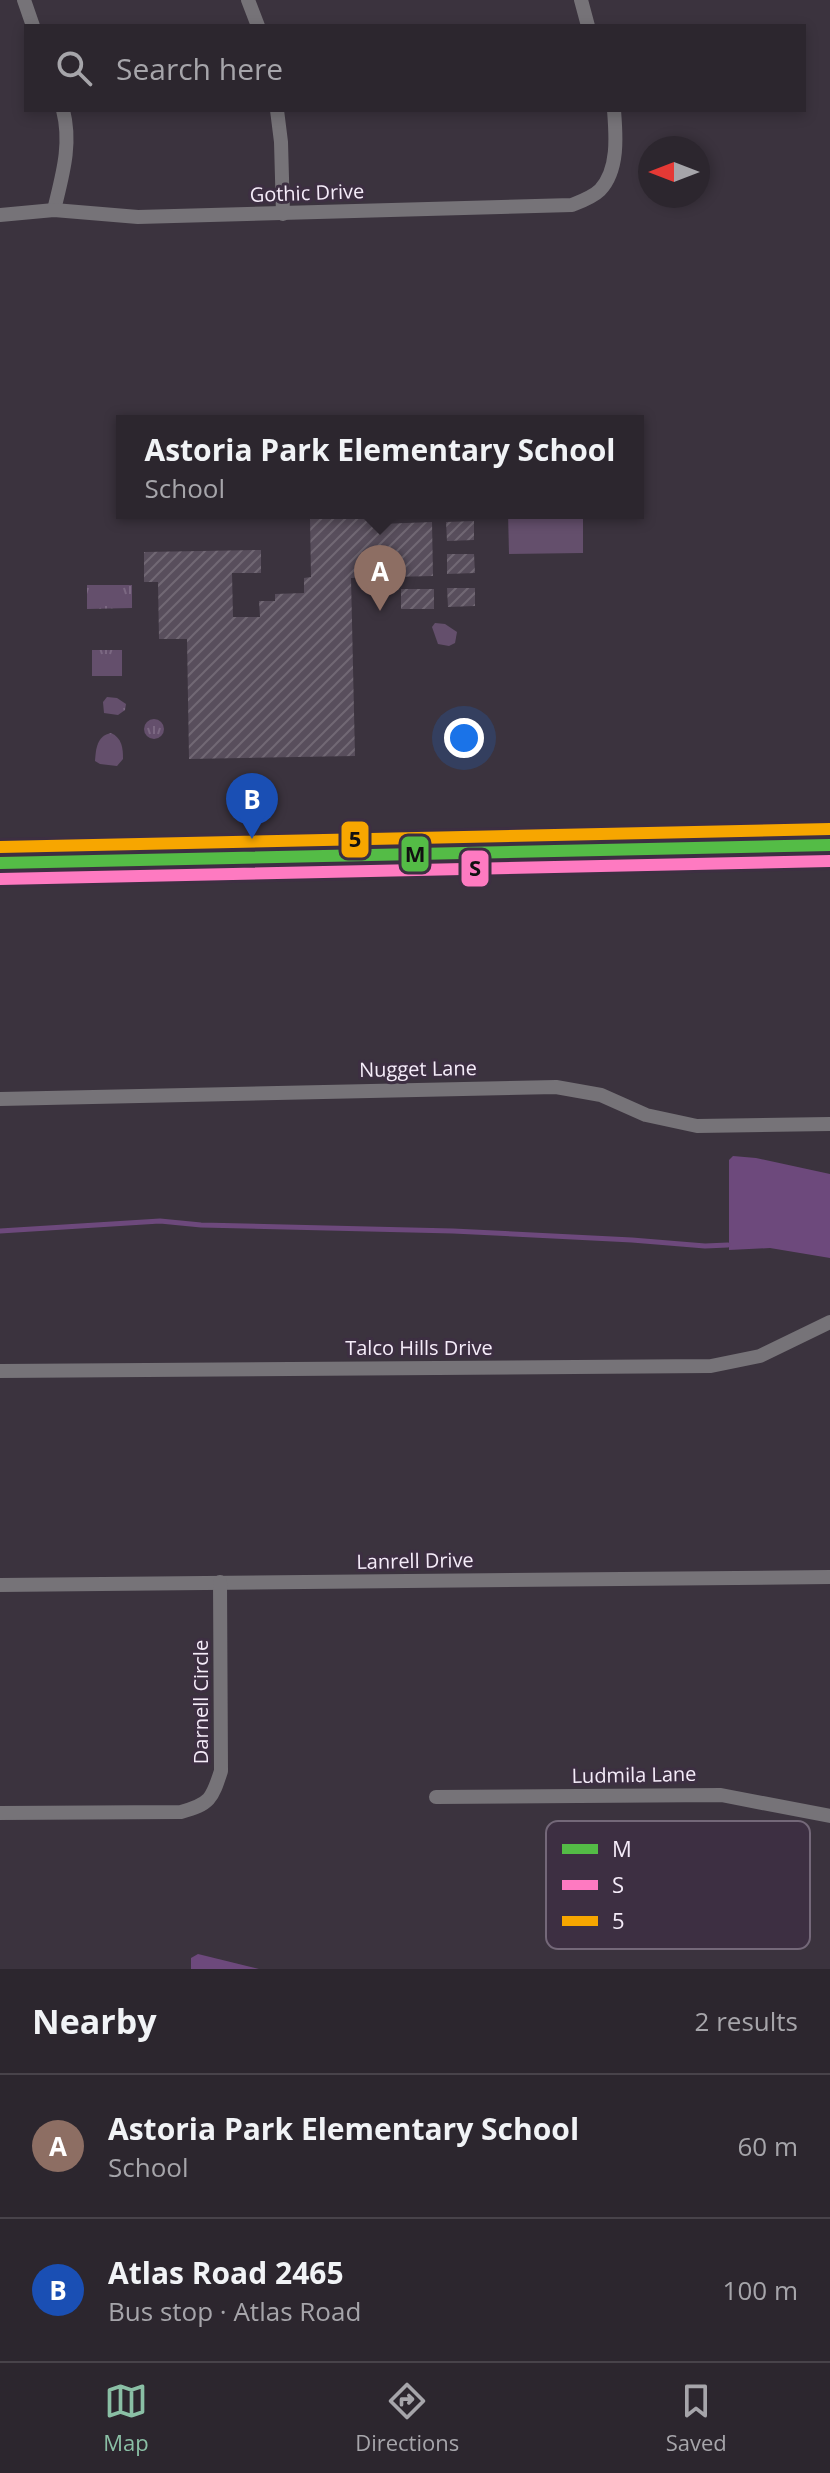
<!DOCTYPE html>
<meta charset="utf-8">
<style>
:root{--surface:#2c262e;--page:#38323a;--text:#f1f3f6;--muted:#a6a5aa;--line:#48434a;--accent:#8abfa5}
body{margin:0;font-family:"Open Sans",sans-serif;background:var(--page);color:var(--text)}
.compass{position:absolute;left:638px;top:136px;width:72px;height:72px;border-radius:50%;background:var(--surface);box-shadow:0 4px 12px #0003;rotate:270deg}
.you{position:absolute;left:464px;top:738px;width:28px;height:28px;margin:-20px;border:6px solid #fff;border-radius:50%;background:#1a73e8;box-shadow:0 0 0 12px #1a73e833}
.badge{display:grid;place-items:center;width:52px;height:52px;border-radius:50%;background:var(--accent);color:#fff;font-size:26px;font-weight:700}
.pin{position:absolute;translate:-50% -66px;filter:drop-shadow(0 2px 4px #0008)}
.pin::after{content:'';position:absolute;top:42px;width:28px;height:24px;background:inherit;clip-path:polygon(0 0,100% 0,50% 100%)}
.popup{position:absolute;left:116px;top:415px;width:528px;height:104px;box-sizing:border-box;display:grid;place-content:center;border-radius:0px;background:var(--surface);filter:drop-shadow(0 2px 6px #0005);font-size:26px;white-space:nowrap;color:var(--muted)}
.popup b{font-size:30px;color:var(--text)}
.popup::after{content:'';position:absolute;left:50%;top:100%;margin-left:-16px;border:16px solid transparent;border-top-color:var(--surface)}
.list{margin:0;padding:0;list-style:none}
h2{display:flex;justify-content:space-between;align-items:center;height:104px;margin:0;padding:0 32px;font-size:34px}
h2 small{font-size:26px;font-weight:400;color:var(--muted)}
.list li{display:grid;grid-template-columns:52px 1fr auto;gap:24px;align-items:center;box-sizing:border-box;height:144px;padding:0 32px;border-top:2px solid var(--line)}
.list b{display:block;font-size:30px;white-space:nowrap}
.list p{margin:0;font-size:26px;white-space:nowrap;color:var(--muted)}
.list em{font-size:26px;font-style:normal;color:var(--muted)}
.icon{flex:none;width:44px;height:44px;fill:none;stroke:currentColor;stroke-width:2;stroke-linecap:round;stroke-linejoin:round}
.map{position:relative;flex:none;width:830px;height:1969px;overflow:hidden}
.search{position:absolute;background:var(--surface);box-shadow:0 4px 12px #0003;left:24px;right:24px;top:24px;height:88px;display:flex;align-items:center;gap:20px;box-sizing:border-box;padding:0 28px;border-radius:0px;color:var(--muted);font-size:30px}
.sheet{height:392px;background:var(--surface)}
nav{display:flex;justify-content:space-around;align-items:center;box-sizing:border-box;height:112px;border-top:2px solid var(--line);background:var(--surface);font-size:22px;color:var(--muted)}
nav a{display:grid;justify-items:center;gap:4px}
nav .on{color:var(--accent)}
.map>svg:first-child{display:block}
.grass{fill:url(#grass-tufts)}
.garden{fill:#644f6c}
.water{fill:#6d497c}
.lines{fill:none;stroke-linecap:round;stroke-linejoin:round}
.stream{stroke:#6d497c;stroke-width:5}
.building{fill:url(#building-hatch)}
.street{stroke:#767378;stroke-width:14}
.secondary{stroke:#716b72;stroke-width:18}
.bus-1-casing{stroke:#3d2f42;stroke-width:18}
.bus-2-casing{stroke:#3d2f42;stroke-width:18}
.bus-3-casing{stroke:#3d2f42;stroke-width:18}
.bus-1{stroke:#54bc46;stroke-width:12}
.bus-2{stroke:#fe7ac1;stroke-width:12}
.bus-3{stroke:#f7a600;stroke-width:12}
.labels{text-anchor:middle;stroke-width:6;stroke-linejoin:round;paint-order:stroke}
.street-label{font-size:20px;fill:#f5ecf9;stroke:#3d2f42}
.key{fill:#3d2f42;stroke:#746879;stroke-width:2}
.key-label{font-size:22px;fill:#f5ecf9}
.line-badge{stroke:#3d2f42;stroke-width:3}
.pale-badge-label{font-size:22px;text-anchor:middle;font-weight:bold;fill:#111}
</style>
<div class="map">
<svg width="830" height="1969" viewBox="0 0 830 1969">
<defs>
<pattern id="grass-tufts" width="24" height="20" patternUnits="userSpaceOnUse" patternTransform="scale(2)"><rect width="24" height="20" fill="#644f6c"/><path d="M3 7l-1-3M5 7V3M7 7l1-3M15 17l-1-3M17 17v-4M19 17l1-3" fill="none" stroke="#7b6882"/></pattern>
<pattern id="building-hatch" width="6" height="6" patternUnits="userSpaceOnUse" patternTransform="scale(2)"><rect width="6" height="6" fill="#584e5c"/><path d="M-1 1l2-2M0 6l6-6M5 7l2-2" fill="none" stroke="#716874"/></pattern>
</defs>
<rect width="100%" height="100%" fill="#3b333e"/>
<g class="grass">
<path d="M87,585h45v23l-45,1z"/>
<path d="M435,623l10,1 12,8 -2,11 -6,3 -11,-2 -6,-17z"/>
<rect x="92" y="650" width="30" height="26"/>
<path d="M107,697l10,1 9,6 -1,6 -7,5 -14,-2 -1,-11z"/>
<circle cx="154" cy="729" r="10"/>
<path d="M111,733c11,5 12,15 12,26l-6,7 -17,-2 -5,-3c1,-13 2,-25 16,-28z"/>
</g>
<path class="garden" d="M508,513h75v40l-74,1z"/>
<g class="water">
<path d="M733,1156l23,2 74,16v84l-60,-10 -41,2v-90z"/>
<path d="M198,1954l61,15h-68v-11z"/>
</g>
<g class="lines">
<path class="stream" d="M0,1231l160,-10 41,4 252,6 179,9 73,6 23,-1"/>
</g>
<g class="building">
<path d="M341,513h17v4l21,-1 1,8 52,-2 1,54 -82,2 4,178 -166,3 -2,-120h-28l-1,-57h-14v-30l117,-2v23h-29l1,44h27l-1,-16h16v-7l29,-1v-15l7,-1 -1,-59 31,-1z"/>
<path d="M474,521v19l-27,1 -1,-19z"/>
<path d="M447,554h27l1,19 -28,1z"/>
<path d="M447,588h28v18l-27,1z"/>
<rect x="401" y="589" width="33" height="20"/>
</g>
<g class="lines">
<g class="street">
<path d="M24,0l9,26"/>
<path d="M248,0l10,26"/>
<path d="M581,0l7,26"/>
<path d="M277,110l4,32 2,72"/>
<path d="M54,210c8,-34 18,-65 9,-100"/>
<path d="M0,215l54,-5 84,7 434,-12c10,-4 21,-8 28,-15 19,-20 16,-55 14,-80"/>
<path d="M0,1099l556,-12 45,8 45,20 51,11 133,-2"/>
<path d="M0,1371l711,-5 49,-10 70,-34"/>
<path d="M0,1585l830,-8"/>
<path d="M436,1797l285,-2 109,21"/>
<path d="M0,1813l181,-1c29,-8 31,-13 40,-41l-1,-189"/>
</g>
<path class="secondary" d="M0,863l830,-18"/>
<defs>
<path id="bus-1" d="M0,863l830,-18"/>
<path id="bus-2" d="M0,879l830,-18"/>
<path id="bus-3" d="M0,847l830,-18"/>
</defs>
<use href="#bus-1" class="bus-1-casing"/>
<use href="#bus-2" class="bus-2-casing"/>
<use href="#bus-3" class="bus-3-casing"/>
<use href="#bus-1" class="bus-1"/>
<use href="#bus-2" class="bus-2"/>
<use href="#bus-3" class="bus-3"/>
</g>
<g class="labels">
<g class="street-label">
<text transform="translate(307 193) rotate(-2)" y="7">Gothic Drive</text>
<text transform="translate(418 1069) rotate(-1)" y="7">Nugget Lane</text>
<text x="419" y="1355">Talco Hills Drive</text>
<text transform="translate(415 1561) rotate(-1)" y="7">Lanrell Drive</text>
<text transform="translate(201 1702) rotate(-90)" y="7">Darnell Circle</text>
<text transform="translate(634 1775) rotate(-1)" y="7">Ludmila Lane</text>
</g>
</g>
<rect x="546" y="1821" width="264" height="128" rx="12" class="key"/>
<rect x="562" y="1844" width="36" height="10" fill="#54bc46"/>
<rect x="562" y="1880" width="36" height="10" fill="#fe7ac1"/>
<rect x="562" y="1916" width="36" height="10" fill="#f7a600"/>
<g class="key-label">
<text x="612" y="1857">M</text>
<text x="612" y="1893">S</text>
<text x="612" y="1929">5</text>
</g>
<g class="line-badge">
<rect x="340" y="820" width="30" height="39" rx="8" fill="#f7a600"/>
<rect x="400" y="835" width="30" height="38" rx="8" fill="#54bc46"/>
<rect x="460" y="849" width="30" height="39" rx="8" fill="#fe7ac1"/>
</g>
<g class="pale-badge-label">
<text x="355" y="847">5</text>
<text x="415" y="862">M</text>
<text x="475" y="876">S</text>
</g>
</svg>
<svg class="compass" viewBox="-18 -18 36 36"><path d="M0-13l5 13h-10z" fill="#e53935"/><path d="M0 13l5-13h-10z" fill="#a6a5aa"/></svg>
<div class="you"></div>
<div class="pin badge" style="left:380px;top:611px;background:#8d6e63">A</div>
<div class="popup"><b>Astoria Park Elementary School</b>School</div>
<div class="pin badge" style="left:252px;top:839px;background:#1a4fb4">B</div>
<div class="search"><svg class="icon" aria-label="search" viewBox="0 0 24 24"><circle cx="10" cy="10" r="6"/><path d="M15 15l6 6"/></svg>Search here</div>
</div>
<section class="sheet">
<h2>Nearby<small>2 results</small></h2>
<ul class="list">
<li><span class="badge" style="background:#8d6e63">A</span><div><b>Astoria Park Elementary School</b><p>School</p></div><em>60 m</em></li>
<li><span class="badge" style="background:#1a4fb4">B</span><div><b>Atlas Road 2465</b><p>Bus stop · Atlas Road</p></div><em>100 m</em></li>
</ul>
</section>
<nav>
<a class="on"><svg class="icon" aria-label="map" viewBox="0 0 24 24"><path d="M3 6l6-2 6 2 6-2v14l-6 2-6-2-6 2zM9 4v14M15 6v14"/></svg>Map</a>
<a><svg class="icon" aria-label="directions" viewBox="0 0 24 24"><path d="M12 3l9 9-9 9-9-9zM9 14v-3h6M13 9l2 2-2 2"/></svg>Directions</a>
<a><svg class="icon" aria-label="saved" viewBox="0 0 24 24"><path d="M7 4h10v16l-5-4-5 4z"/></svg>Saved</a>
</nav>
